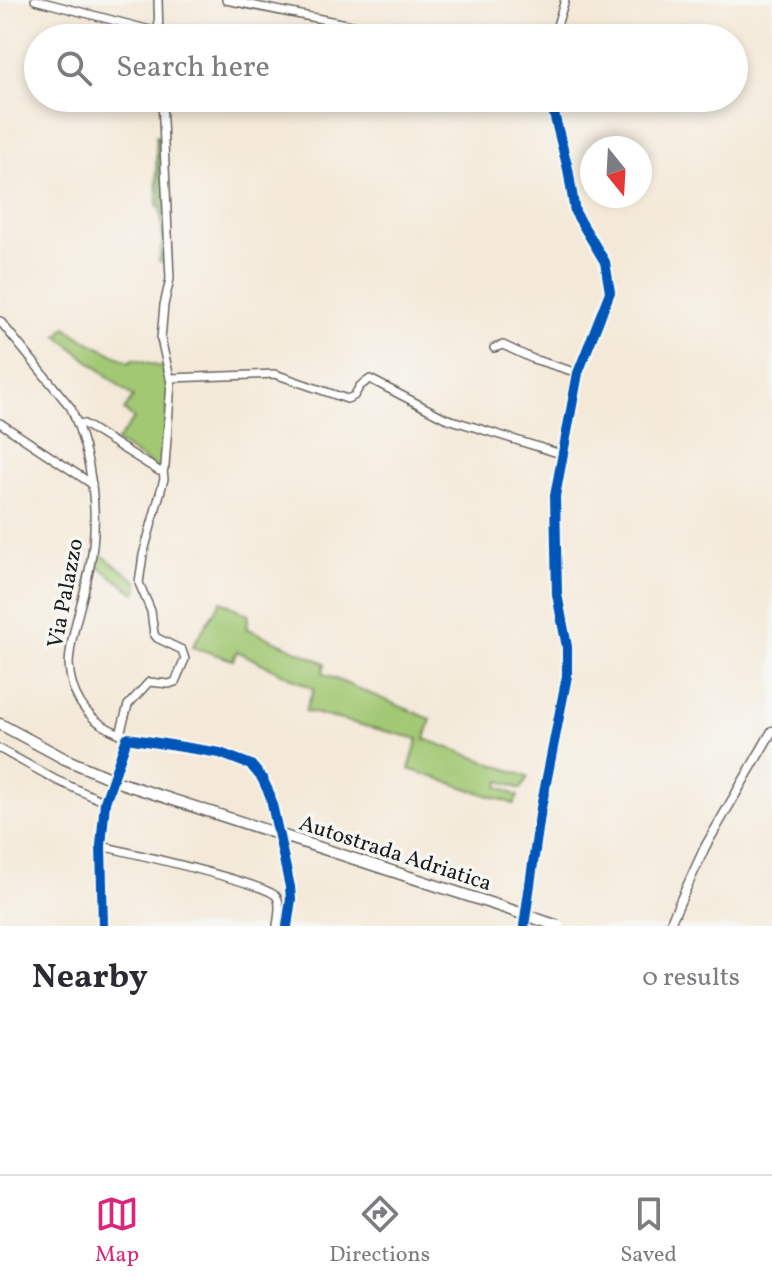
<!DOCTYPE html>
<style>
:root{--surface:#fff;--page:#f2f2f3;--text:#2b2b33;--muted:#7c7c81;--line:#e1e1e2;--accent:#db2777}
body{margin:0;font-family:Vollkorn,serif;background:var(--page);color:var(--text)}
.compass{position:absolute;left:580px;top:136px;width:72px;height:72px;border-radius:50%;background:var(--surface);box-shadow:0 4px 12px #0003;rotate:162deg}
.list{margin:0;padding:0;list-style:none}
h2{display:flex;justify-content:space-between;align-items:center;height:104px;margin:0;padding:0 32px;font-size:34px}
h2 small{font-size:26px;font-weight:400;color:var(--muted)}
.icon{flex:none;width:44px;height:44px;fill:none;stroke:currentColor;stroke-width:2;stroke-linecap:round;stroke-linejoin:round}
.map{position:relative;flex:none;width:772px;height:926px;overflow:hidden}
.search{position:absolute;background:var(--surface);box-shadow:0 4px 12px #0003;left:24px;right:24px;top:24px;height:88px;display:flex;align-items:center;gap:20px;box-sizing:border-box;padding:0 28px;border-radius:44px;color:var(--muted);font-size:30px}
.sheet{height:248px;background:var(--surface)}
nav{display:flex;justify-content:space-around;align-items:center;box-sizing:border-box;height:112px;border-top:2px solid var(--line);background:var(--surface);font-size:22px;color:var(--muted)}
nav a{display:grid;justify-items:center;gap:4px}
nav .on{color:var(--accent)}
.map>svg:first-child{display:block}
.green{fill:#a2c873;stroke:#5f7248;stroke-width:2}
.forest{fill:#81ac65;stroke:#4e6440;stroke-width:2}
.lines{fill:none;stroke-linecap:round;stroke-linejoin:round}
.minor-casing{stroke:#68645e;stroke-width:10}
.major-casing{stroke:#68645e;stroke-width:11}
.highway-casing{stroke:#68645e;stroke-width:13}
.minor{stroke:#fff;stroke-width:7}
.major{stroke:#fff;stroke-width:8}
.highway{stroke:#fff;stroke-width:10}
.minor-bridge-casing{stroke:#68645e;stroke-width:10;stroke-linecap:butt}
.highway-bridge-casing{stroke:#68645e;stroke-width:13;stroke-linecap:butt}
.minor-bridge{stroke:#fff;stroke-width:7}
.highway-bridge{stroke:#fff;stroke-width:10}
.cycleway-casing{stroke:#f6f6f2;stroke-width:15}
.cycleway{stroke:#0057b8;stroke-width:10}
.labels{text-anchor:middle;stroke-width:7;stroke-linejoin:round;paint-order:stroke}
.street-label{font-size:22px;fill:#1c1c1c;stroke:#f6f6f2}
</style>
<div class="map">
<svg width="772" height="926" viewBox="0 0 772 926">
<rect width="100%" height="100%" fill="#f6f6f2"/>
<filter id="ink" filterUnits="userSpaceOnUse"><feTurbulence type="fractalNoise" baseFrequency=".0125" numOctaves="2"/><feDisplacementMap in="SourceGraphic" scale="16" xChannelSelector="R" yChannelSelector="G"/><feConvolveMatrix kernelMatrix="1 2 1 2 8 2 1 2 1" color-interpolation-filters="sRGB"/></filter>
<filter id="wash" filterUnits="userSpaceOnUse"><feTurbulence type="fractalNoise" baseFrequency=".006" numOctaves="4" result="noise"/><feDisplacementMap in="SourceGraphic" scale="32" xChannelSelector="R" yChannelSelector="G"/><feGaussianBlur stdDeviation="1.8" result="paint"/><feColorMatrix in="noise" values="0 0 0 0 0 0 0 0 0 0 0 0 0 0 0 0 0 1.4 0 .05"/><feComposite in="paint" operator="in"/></filter>
<g filter="url(#wash)">
<rect width="100%" height="100%" fill="#f4e9d8"/>
<g class="green">
<path d="M66,327l13,10 51,26 2,-4 32,9 5,13 -6,86 -3,3 -44,-28 18,-23 -10,-9 9,-13 -75,-61z"/>
<path d="M96,551l41,30 1,8 -3,4 -41,-30z"/>
<path d="M221,601l28,14 -3,13 79,35 -2,11 108,45 -6,20 103,38 -7,12 -21,-8 -2,6 20,9 -4,8 -105,-35 9,-30 -113,-28 9,-22 -77,-38 -4,9 -41,-13z"/>
</g>
<path class="forest" d="M156,136l7,2 6,127 -10,-4 4,-20 -3,-34h-3z"/>
</g>
<g filter="url(#ink)">
<g class="lines">
<defs>
<g id="minor">
<path d="M35,0l123,32"/>
<path d="M158,0l1,38"/>
<path d="M226,0l190,38"/>
<path d="M553,38l12,-38"/>
<path d="M0,321l71,87c21,49 29,106 19,158 -6,33 -19,64 -21,98 4,73 73,78 131,86 18,3 38,5 53,17 11,9 16,25 20,38"/>
<path d="M494,348l9,-3 30,14 45,14"/>
<path d="M170,378l105,-4 72,25 7,-3 6,-10 10,-7 75,39 116,36"/>
<path d="M0,423l92,61"/>
<path d="M78,423l6,1 75,47h4l2,-5 6,-84 -10,-43 3,-34 6,-26 -8,-181"/>
<path d="M120,734l8,-29 21,-23 20,2 6,-2 10,-23 -3,-9 -25,-12 -3,-4 -3,-23 -12,-28 4,-28 21,-76 -1,-8"/>
<path d="M0,749l56,31 49,22"/>
<path d="M116,770l11,-32"/>
<path d="M101,846c26,6 163,37 175,50 6,7 2,21 1,30"/>
<path d="M103,926l-2,-80 6,-51"/>
<path d="M287,926l3,-16"/>
<path d="M524,926l17,-118 26,-132v-29l-10,-53 -2,-98 23,-123 32,-81 -5,-30 -30,-50 -7,-43 -18,-71"/>
</g>
<path id="major" d="M669,926l36,-79 67,-116"/>
<path id="highway" d="M0,724l65,35 56,24 381,124"/>
</defs>
<use href="#minor" class="minor-casing"/>
<use href="#major" class="major-casing"/>
<use href="#highway" class="highway-casing"/>
<use href="#minor" class="minor"/>
<use href="#major" class="major"/>
<use href="#highway" class="highway"/>
<defs>
<g id="minor-bridge">
<path d="M107,795l9,-25"/>
<path d="M273,805l17,82v23"/>
</g>
<path id="highway-bridge" d="M502,907l56,19"/>
</defs>
<use href="#minor-bridge" class="minor-bridge-casing"/>
<use href="#highway-bridge" class="highway-bridge-casing"/>
<use href="#minor-bridge" class="minor-bridge"/>
<use href="#highway-bridge" class="highway-bridge"/>
<defs>
<g id="cycleway">
<path d="M103,926l-2,-80 4,-44 22,-64 93,15 31,12 11,13 8,17 20,92 1,12 -4,27"/>
<path d="M524,926l17,-118 26,-132v-29l-10,-53 -2,-98 23,-123 32,-81 -5,-30 -30,-50 -7,-43 -18,-71"/>
</g>
</defs>
<use href="#cycleway" class="cycleway-casing"/>
<use href="#cycleway" class="cycleway"/>
</g>
</g>
<g class="labels">
<g class="street-label">
<text transform="translate(64 593) rotate(-79)" y="8">Via Palazzo</text>
<text transform="translate(396 852) rotate(18)" y="8">Autostrada Adriatica</text>
</g>
</g>
</svg>
<svg class="compass" viewBox="-18 -18 36 36"><path d="M0-13l5 13h-10z" fill="#e53935"/><path d="M0 13l5-13h-10z" fill="#7c7c81"/></svg>
<div class="search"><svg class="icon" aria-label="search" viewBox="0 0 24 24"><circle cx="10" cy="10" r="6"/><path d="M15 15l6 6"/></svg>Search here</div>
</div>
<section class="sheet">
<h2>Nearby<small>0 results</small></h2>
<ul class="list">
</ul>
</section>
<nav>
<a class="on"><svg class="icon" aria-label="map" viewBox="0 0 24 24"><path d="M3 6l6-2 6 2 6-2v14l-6 2-6-2-6 2zM9 4v14M15 6v14"/></svg>Map</a>
<a><svg class="icon" aria-label="directions" viewBox="0 0 24 24"><path d="M12 3l9 9-9 9-9-9zM9 14v-3h6M13 9l2 2-2 2"/></svg>Directions</a>
<a><svg class="icon" aria-label="saved" viewBox="0 0 24 24"><path d="M7 4h10v16l-5-4-5 4z"/></svg>Saved</a>
</nav>
